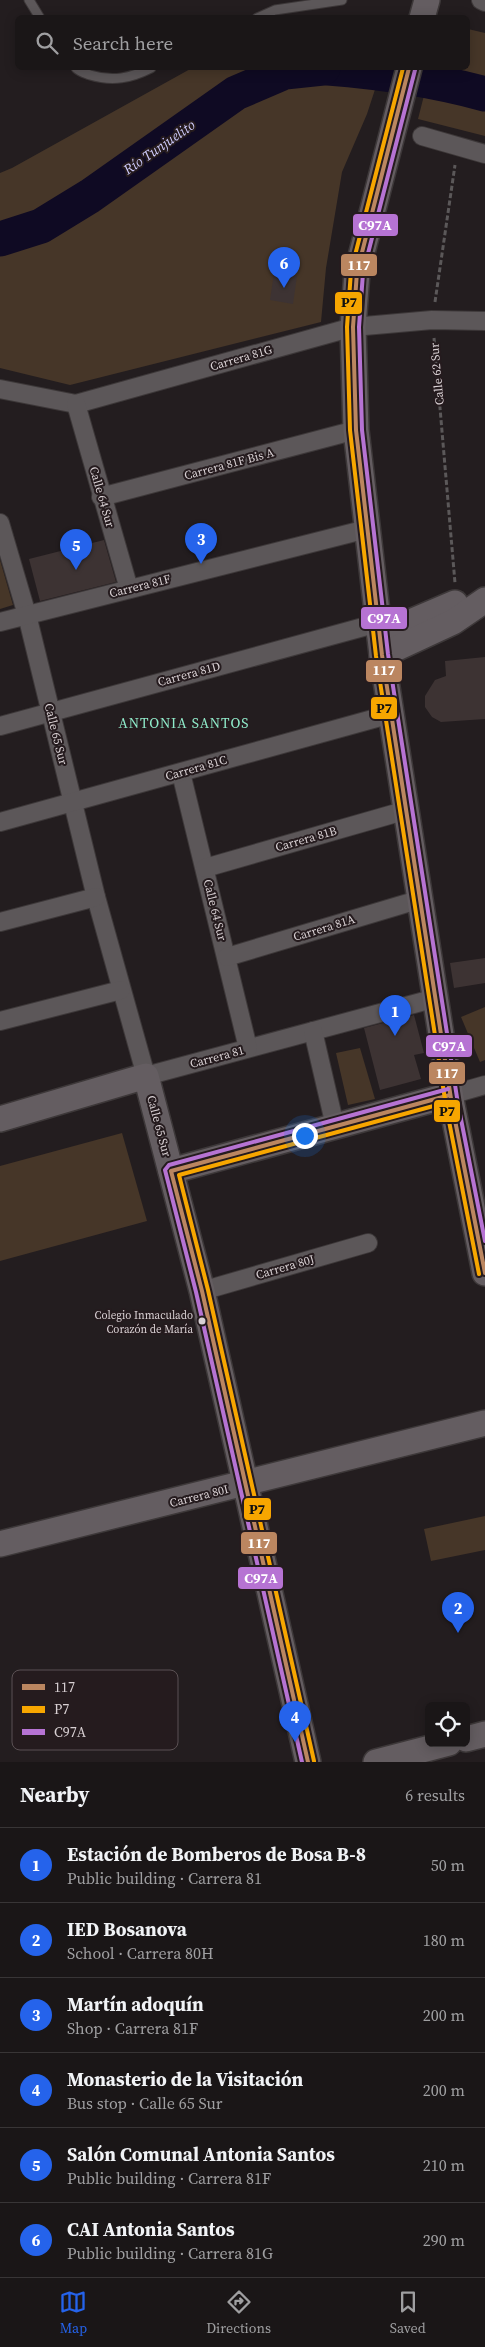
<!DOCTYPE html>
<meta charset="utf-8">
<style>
:root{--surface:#1a1617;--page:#231f20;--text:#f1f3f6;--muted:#9f9fa1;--line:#383536;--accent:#2563eb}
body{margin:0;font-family:"Source Serif 4",serif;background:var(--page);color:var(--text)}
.controls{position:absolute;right:15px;bottom:15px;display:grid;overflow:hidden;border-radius:8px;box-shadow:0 2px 12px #0003}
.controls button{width:45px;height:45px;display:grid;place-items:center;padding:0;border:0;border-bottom:1px solid var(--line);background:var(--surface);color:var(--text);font:25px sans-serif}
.you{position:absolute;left:304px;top:1135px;width:18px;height:18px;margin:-12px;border:4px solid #fff;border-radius:50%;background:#1a73e8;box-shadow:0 0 0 8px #1a73e833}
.badge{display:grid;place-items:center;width:32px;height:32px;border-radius:50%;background:var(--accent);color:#fff;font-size:16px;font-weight:700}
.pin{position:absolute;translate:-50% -41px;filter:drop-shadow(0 1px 2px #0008)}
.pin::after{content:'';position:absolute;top:26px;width:18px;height:15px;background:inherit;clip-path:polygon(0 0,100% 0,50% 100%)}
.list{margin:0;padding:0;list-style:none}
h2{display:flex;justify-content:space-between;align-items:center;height:65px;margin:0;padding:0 20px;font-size:21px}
h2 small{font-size:16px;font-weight:400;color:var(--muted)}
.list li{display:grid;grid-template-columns:32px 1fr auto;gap:15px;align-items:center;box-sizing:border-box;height:75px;padding:0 20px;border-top:1px solid var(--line)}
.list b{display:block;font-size:19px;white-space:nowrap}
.list p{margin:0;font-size:16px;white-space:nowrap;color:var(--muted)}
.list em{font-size:16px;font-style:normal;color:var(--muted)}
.icon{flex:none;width:28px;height:28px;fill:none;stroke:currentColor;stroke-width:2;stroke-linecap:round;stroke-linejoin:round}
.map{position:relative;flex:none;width:485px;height:1762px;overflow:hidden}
.search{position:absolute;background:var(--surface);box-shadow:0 2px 12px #0003;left:15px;right:15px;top:15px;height:55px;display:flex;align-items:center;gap:12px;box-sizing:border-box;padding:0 18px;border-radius:8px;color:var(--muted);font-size:19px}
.sheet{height:515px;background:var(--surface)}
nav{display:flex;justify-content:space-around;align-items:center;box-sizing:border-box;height:70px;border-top:1px solid var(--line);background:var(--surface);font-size:14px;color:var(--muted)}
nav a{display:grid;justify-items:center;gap:2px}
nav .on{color:var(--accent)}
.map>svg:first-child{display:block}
.green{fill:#463628}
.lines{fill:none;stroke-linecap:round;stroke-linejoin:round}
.river{stroke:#0f0a23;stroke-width:35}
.building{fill:#3d3333}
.lane-casing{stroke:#3d3839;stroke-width:11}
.street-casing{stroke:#3d3839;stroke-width:20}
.secondary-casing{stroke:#3d3839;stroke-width:28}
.path{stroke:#5b5859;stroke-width:3;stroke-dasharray:5 2.5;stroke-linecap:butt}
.lane{stroke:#5c5759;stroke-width:9}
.street{stroke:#5c5759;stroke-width:18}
.secondary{stroke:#645d61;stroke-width:25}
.bus-1-casing{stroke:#251b1e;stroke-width:8}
.bus-2-casing{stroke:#251b1e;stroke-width:8}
.bus-3-casing{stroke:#251b1e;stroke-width:8}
.bus-1{stroke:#bb8660;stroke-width:4}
.bus-2{stroke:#f7a600;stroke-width:4}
.bus-3{stroke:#b673d3;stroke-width:4}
.bus-dot{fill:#d8d0d3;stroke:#251b1e;stroke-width:2}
.labels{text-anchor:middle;stroke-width:4;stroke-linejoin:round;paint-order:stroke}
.bus-label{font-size:11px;fill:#d8d0d3;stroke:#251b1e;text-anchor:end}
.street-label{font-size:12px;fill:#d8d0d3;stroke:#251b1e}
.water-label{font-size:14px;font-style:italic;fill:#cfccfd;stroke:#251b1e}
.neighbourhood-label{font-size:14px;letter-spacing:1px;fill:#8febca;stroke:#251b1e}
.key{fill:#251b1e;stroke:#5b5154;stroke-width:1}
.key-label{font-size:14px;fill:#d8d0d3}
.line-badge{stroke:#251b1e;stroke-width:2}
.badge-label{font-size:14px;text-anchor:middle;font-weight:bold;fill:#fff}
.pale-badge-label{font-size:14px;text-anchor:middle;font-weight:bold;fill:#111}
</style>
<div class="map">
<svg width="485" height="1762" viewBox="0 0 485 1762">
<rect width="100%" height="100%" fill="#231d1f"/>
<g class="green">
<path d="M468,29l17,4v103l-67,-17 13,-51h37z"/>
<path d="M192,68h190l-15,46 -25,58 -16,96 -5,54 -251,63 -70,-17v-195l12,-5z"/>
<path d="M0,560l13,45 -13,4z"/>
<path d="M485,1007v53l-5,2 -19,-45z"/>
<path d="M360,1048l15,51 -27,6 -12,-52z"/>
<path d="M122,1133l25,88 -147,40v-95z"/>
<path d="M485,1516v34l-54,11 -7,-32z"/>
</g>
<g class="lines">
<g class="river">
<path d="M328,68c52,4 106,12 157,26"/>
<path d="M0,239l41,-13 49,-30 146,-103 49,-21 38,-4"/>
</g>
</g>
<g class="building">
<path d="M274,273l23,3 -4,28 -23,-4z"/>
<path d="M104,540l12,42 -76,19 -11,-42z"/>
<path d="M485,657v62l-44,3 -9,-5 -7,-10v-11l10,-16 11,-4 -1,-15z"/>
<path d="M485,958v25l-31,5 -4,-25z"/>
<path d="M414,1015l10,38 -10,2 7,24 -41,11 -16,-62z"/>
</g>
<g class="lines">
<defs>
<g id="lane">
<path d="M29,0l11,18"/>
<path d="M257,18l18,-8 67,-10"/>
<path d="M76,68c4,4 9,5 14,7 23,7 41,3 61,-7"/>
</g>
<g id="street">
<path d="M481,0l4,2"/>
<path d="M422,136l63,18"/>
<path d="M0,389l76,15 277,-77 79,-7 53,1"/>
<path d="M76,404l53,185"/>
<path d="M101,497l255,-67"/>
<path d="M0,523l27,92 69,282 50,179 290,-78"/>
<path d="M0,622l367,-93"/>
<path d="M0,726l378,-103"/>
<path d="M181,773l67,275"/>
<path d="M0,822l391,-108"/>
<path d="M205,868l202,-58"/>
<path d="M0,922l96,-25"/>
<path d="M227,957l194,-58"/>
<path d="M0,1021l121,-31"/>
<path d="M313,1031l22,95"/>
<path d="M450,1095l35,-10"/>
<path d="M202,1291l166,-48"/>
</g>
<g id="secondary">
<path d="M422,18l5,-18"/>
<path d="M409,68l-52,204 -4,55 3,103 26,225 70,450 33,168"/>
<path d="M380,635l75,-32"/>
<path d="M382,655l71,-33 32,-22"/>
<path d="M0,1119l146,-43 56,215 106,471"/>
<path d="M171,1171l279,-76"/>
<path d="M0,1544l485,-121"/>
<path d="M466,1739l19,-5"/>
<path d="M376,1762l73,-19"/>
</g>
</defs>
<use href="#lane" class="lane-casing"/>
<use href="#street" class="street-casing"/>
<use href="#secondary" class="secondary-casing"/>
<g class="path">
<path d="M435,302l20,-137"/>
<path d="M434,338l21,245"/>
</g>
<use href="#lane" class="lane"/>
<use href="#street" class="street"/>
<use href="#secondary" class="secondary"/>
<defs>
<g id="bus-1">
<path d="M409,68l-52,204 -4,55 3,103 26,225 70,450 33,168"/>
<path d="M308,1762l-106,-471 -31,-120 279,-76"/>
</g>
<g id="bus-2">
<path d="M403,68l-52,203 -4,56 3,103 26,226 70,450 33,168"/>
<path d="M314,1761l-106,-471 -29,-115 273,-74"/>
</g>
<g id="bus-3">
<path d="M415,70l-52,203 -4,54 3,103 26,224 70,450 27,137"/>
<path d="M302,1762l-106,-470 -31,-122 4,-5 279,-76"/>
</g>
</defs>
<use href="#bus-1" class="bus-1-casing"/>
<use href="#bus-2" class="bus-2-casing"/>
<use href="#bus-3" class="bus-3-casing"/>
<use href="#bus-1" class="bus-1"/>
<use href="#bus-2" class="bus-2"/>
<use href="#bus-3" class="bus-3"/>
</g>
<circle class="bus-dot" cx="202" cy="1321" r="4.5"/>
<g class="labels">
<g class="bus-label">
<text x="193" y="1319">Colegio Inmaculado<tspan x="193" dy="14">Corazón de María</tspan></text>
</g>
<g class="street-label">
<text transform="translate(241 358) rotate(-16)" y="4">Carrera 81G</text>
<text transform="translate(437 374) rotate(-95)" y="4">Calle 62 Sur</text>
<text transform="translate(229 464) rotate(-15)" y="4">Carrera 81F Bis A</text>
<text transform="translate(102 497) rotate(74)" y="4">Calle 64 Sur</text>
<text transform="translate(140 586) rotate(-14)" y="4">Carrera 81F</text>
<text transform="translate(189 674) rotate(-15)" y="4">Carrera 81D</text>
<text transform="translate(56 734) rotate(76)" y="4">Calle 65 Sur</text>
<text transform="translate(196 768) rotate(-16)" y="4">Carrera 81C</text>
<text transform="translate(306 839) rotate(-16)" y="4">Carrera 81B</text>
<text transform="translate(215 910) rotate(76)" y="4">Calle 64 Sur</text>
<text transform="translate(324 928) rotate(-17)" y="4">Carrera 81A</text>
<text transform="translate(217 1057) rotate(-15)" y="4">Carrera 81</text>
<text transform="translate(159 1126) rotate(75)" y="4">Calle 65 Sur</text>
<text transform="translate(285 1267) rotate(-16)" y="4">Carrera 80J</text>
<text transform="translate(199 1496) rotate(-14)" y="4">Carrera 80I</text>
</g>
<g class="water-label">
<text transform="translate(159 147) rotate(-35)" y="5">Río Tunjuelito</text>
</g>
<g class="neighbourhood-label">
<text x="184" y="728">ANTONIA SANTOS</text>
</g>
</g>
<rect x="12" y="1670" width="166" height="80" rx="8" class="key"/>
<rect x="22" y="1684" width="23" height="6" fill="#bb8660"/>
<rect x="22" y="1706" width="23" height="7" fill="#f7a600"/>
<rect x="22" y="1729" width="23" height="6" fill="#b673d3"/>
<g class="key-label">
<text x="54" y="1692">117</text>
<text x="54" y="1714">P7</text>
<text x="54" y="1737">C97A</text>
</g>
<g class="line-badge">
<rect x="352" y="213" width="47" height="24" rx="5" fill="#b673d3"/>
<rect x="340" y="253" width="38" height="24" rx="5" fill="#bb8660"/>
<rect x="334" y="291" width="29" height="24" rx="5" fill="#f7a600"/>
<rect x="360" y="606" width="48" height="24" rx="5" fill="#b673d3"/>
<rect x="365" y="659" width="38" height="24" rx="5" fill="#bb8660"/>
<rect x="370" y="696" width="28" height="24" rx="5" fill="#f7a600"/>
<rect x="425" y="1034" width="48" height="24" rx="5" fill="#b673d3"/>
<rect x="428" y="1061" width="38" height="24" rx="5" fill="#bb8660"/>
<rect x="433" y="1099" width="28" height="24" rx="5" fill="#f7a600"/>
<rect x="243" y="1497" width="29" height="24" rx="5" fill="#f7a600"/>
<rect x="240" y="1531" width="38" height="24" rx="5" fill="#bb8660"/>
<rect x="237" y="1566" width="47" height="24" rx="5" fill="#b673d3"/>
</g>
<g class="badge-label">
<text x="375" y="230">C97A</text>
<text x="359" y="270">117</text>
<text x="384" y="623">C97A</text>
<text x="384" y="675">117</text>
<text x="449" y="1051">C97A</text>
<text x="447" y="1078">117</text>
<text x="259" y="1548">117</text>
<text x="261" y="1583">C97A</text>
</g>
<g class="pale-badge-label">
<text x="349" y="307">P7</text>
<text x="384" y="713">P7</text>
<text x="447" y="1116">P7</text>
<text x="257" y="1514">P7</text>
</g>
</svg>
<div class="controls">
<button><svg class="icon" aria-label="locate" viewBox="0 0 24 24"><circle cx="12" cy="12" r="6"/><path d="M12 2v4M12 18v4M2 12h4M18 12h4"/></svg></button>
</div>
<div class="you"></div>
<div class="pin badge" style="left:395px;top:1036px">1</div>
<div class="pin badge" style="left:458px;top:1633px">2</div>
<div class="pin badge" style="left:201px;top:564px">3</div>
<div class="pin badge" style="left:295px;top:1742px">4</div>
<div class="pin badge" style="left:76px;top:570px">5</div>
<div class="pin badge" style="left:284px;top:288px">6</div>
<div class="search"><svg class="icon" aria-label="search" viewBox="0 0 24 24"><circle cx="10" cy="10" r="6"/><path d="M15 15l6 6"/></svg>Search here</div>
</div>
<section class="sheet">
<h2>Nearby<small>6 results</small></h2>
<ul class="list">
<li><span class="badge">1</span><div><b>Estación de Bomberos de Bosa B-8</b><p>Public building · Carrera 81</p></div><em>50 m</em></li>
<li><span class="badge">2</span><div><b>IED Bosanova</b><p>School · Carrera 80H</p></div><em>180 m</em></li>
<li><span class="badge">3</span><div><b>Martín adoquín</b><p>Shop · Carrera 81F</p></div><em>200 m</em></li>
<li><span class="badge">4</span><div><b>Monasterio de la Visitación</b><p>Bus stop · Calle 65 Sur</p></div><em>200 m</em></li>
<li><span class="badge">5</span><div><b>Salón Comunal Antonia Santos</b><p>Public building · Carrera 81F</p></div><em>210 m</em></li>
<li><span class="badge">6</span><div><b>CAI Antonia Santos</b><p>Public building · Carrera 81G</p></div><em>290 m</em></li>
</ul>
</section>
<nav>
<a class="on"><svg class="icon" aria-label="map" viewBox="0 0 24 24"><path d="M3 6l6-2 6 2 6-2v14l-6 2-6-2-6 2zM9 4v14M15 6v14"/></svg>Map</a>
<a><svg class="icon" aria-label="directions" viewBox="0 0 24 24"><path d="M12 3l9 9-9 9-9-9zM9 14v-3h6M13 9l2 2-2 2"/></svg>Directions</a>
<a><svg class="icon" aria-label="saved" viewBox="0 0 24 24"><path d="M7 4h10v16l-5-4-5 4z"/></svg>Saved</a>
</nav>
